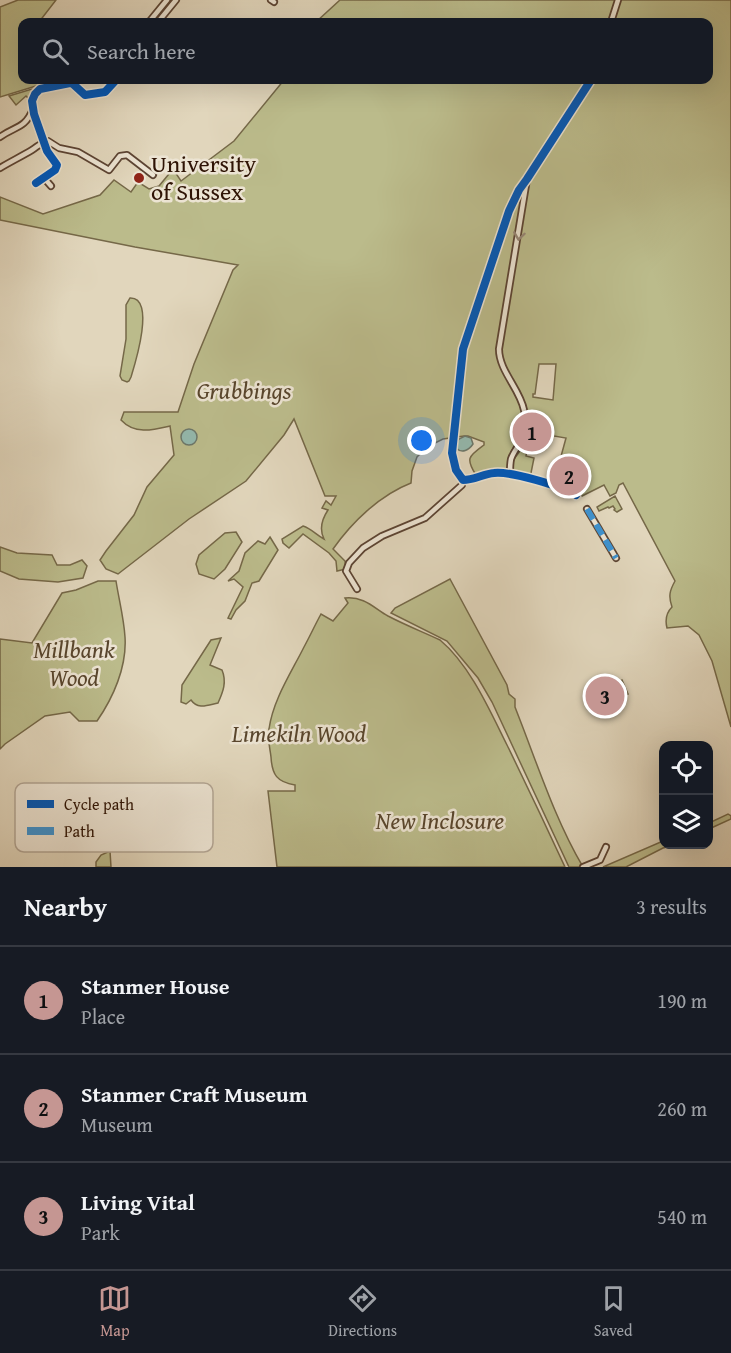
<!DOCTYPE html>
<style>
:root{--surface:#171b24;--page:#20242c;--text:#f1f3f6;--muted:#9ea1a6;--line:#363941;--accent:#c59692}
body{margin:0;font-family:"Gentium Book Plus",serif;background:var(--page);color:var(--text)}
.controls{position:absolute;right:18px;bottom:18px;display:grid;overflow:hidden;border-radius:12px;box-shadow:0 6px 24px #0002}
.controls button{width:54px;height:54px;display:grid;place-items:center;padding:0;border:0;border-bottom:2px solid var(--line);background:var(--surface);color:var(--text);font:30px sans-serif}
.you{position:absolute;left:422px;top:441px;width:21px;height:21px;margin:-15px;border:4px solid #fff;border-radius:50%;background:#1a73e8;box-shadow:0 0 0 9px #1a73e833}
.badge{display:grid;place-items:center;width:39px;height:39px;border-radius:50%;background:var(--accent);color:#111;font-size:20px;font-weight:700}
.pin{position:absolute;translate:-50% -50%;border:3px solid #fff;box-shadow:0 2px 6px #0006}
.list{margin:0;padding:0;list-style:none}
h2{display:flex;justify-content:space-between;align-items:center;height:78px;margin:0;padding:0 24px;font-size:26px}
h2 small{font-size:20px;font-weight:400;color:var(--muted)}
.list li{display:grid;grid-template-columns:39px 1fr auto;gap:18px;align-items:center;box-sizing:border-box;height:108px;padding:0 24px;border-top:2px solid var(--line)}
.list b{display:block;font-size:22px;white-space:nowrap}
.list p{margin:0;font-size:20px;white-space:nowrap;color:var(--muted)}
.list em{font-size:20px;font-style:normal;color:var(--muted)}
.icon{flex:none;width:33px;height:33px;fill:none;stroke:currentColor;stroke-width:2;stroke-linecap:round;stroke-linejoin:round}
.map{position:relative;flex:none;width:731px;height:867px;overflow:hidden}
.search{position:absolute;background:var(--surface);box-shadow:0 6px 24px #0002;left:18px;right:18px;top:18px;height:66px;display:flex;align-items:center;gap:15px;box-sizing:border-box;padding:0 21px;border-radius:12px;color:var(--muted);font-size:22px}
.sheet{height:402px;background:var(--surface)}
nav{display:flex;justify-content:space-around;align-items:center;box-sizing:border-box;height:84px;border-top:2px solid var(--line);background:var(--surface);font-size:16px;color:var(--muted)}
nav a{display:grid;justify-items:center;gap:3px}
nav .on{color:var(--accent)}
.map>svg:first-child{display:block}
.green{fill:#bbbb8b;stroke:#756848;stroke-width:1.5;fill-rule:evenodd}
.water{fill:#94b9ae;stroke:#6c776a;stroke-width:1.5}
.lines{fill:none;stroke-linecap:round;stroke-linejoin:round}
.street-casing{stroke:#5c4433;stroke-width:8}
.street{stroke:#ece4d3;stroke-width:4.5}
.quiet{stroke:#3d93d1;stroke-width:6;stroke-dasharray:12 6;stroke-linecap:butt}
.cycleway-casing{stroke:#ece4d3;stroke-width:11}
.cycleway{stroke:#0057b8;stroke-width:8}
.oneway{stroke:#978676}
.poi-dot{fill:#8f2418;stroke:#ece4d3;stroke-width:2}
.labels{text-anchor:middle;stroke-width:5;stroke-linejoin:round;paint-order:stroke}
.poi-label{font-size:24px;fill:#2f1405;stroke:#ece4d3;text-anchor:start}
.park-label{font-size:24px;font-style:italic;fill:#59462d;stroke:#ece4d3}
.key{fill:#ece4d3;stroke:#b3a695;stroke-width:1.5}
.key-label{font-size:16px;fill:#2f1405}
</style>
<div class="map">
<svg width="731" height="867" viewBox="0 0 731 867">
<rect width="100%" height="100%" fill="#e1d6bc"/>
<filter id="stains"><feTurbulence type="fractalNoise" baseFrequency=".00333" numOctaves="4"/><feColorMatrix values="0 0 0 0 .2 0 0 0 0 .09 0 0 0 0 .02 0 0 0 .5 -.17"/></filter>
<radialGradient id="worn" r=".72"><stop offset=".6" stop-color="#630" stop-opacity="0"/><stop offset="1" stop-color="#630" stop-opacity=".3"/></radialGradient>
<g class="green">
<path d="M18,0h38l-17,22h-17v58h51l-37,6 -36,11v-90z"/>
<path d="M340,0h391v727l-19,-66 -13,-26 -11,-9 -21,2c-2,-8 -1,-15 5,-21 -4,-11 -2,-17 3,-26l-52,-98 -4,2 -3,8 -6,3 -6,-11 -22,11c-4,-3 -5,-6 -7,-11l3,-4 -6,-3 2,-14 -14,-4 6,-22 -18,-3 2,-15 -20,-4 -1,4 -8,-1 -1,3h-1l-2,9 2,7 -8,14 -4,18 -11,-1 -20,6c-11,-17 -7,-19 8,-30v-3l-16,-6h-4l-21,3 -10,5 -11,8 -5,5 -5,14 -1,12c-31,12 -59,39 -78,66l12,12 1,8 -9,2 -1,-10 -7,-8 -26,-19 -14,14 -6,-5 -1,-4 21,-13c9,3 13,9 21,13 -5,-10 -2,-20 4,-29l-6,-2 4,-7 5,4 5,-9h-11l-31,-77 -10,16 -38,46 -57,38 -71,55 -12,-5 -6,-9 6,-9 28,-36 13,-28 27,-32 -4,-29c-17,4 -35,9 -49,-6l3,-8h54l16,-48 39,-94 5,-5 -103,-18 -135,-27v-23l43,17 57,-19 14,-15 17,12 7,-10 11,7 10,-3 14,-17 8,12 53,-40 50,-61h424v-58h-392zM539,364h17l-3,36 -20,-3v-3h2z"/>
<path d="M32,89l2,2 -4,9 -4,-4 -10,9 -7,-9z"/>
<path d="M130,298c26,-1 5,66 1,79l-2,4 -2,1 -5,-2 -2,-4 6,-37v-34z"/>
<path d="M523,444h5l-2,12 8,2 -4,20 -15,-5 -2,-2c-2,-17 7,-14 10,-27z"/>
<path d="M615,496l7,13 -5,3 -3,-2 1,-1 -2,-3 -4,2 -1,-1 -9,4 -2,-4z"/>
<path d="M236,532l6,10 -17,27 -11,10 -15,-5 -3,-10 3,-9 26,-22z"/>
<path d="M270,537l8,13 -19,31 -7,2 -7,18 -9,9 -5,9 -3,-1 15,-31 -9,-8 -6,2 11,-10 6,-18 13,-12 7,3z"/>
<path d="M0,547l17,6 35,2 5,10h13l12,-5 5,6 -4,12 -25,4 -39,-3 -19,-8z"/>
<path d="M450,579l57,106 2,9 6,5v8l5,13c19,49 36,101 63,147h-14l-77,-165 -14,-24 -31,-37 -56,-28 4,-5z"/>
<path d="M98,581h18c3,19 8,38 9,56 2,30 -12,61 -28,84h-18l-9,-9 -25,4 -40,28 -5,5v-110l32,4 30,-50 14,-3z"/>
<path d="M345,598c19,-2 29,10 43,18 17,9 35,16 52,24 30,25 50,71 67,105 20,41 39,81 58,122h-288l-9,-76h27v-6c-18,-3 -23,-10 -24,-28 -1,-9 -4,-19 -2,-28 4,-29 22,-56 35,-82 6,-11 11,-22 17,-33l12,7 15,-18z"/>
<path d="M221,638l-11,27 12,5c5,12 1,22 -4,33 -10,2 -20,7 -27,-3l-5,4 -5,-2 1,-17 29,-45z"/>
<path d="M622,680l6,14 -11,3 -26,12 -7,-11z"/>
<path d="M728,814l3,2v3l-22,10v-6z"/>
<path d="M663,841l1,3 11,1 -12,3 -37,19h-23z"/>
<path d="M110,851l1,16h-15v-5l5,-7z"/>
</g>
<g class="water">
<circle cx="189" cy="437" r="8"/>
<path d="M465,436l6,2 2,6c-4,6 -11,10 -17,4v-5l3,-4z"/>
</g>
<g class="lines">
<defs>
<g id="street">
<path d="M271,0l3,2"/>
<path d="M149,22l18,-22"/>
<path d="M158,22l18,-22"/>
<path d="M611,22l7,-22"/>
<path d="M0,137c15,-11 25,-8 33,-28"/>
<path d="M45,142l3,-1 11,7 19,4 31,18 11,-14 7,-1 26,20"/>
<path d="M0,168c10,-6 22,-12 32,-18 5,-3 7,-6 13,-8"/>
<path d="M44,178l7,8"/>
<path d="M36,183l19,-13 2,-5 -10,-14 -13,-37 -2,-13 3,-7 5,-5 30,-6 3,1 12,11 20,-3 11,-12"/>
<path d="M510,473c0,-4 0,-9 1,-14 2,-6 6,-11 9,-16 5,-8 6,-24 4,-33 -4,-21 -25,-39 -25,-61l28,-170"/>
<path d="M576,495c-14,-9 -66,-24 -82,-22 -11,1 -20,7 -31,7l-7,-10 -4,-17 11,-104 46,-138 10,-21 8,-11 64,-99"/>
<path d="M587,509l29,49"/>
<path d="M357,589l-11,-18 3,-8 14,-15 19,-12 43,-18 37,-33 1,-5"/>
<path d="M583,867l17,-7 6,-13"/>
</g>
</defs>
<use href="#street" class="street-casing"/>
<use href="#street" class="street"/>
<path class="quiet" d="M587,509l29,49"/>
<defs>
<g id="cycleway">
<path d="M36,183l19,-13 2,-5 -10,-14 -13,-37 -2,-13 3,-7 5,-5 30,-6 3,1 12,11 20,-3 11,-12"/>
<path d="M576,495c-14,-9 -66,-24 -82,-22 -11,1 -20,7 -31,7l-7,-10 -4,-17 11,-104 46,-138 10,-21 8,-11 64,-99"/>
</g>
</defs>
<use href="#cycleway" class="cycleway-casing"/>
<use href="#cycleway" class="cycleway"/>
</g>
<defs><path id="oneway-chevron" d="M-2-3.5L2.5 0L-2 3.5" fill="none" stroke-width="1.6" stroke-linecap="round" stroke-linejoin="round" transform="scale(1.5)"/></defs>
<use class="oneway" href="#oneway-chevron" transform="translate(519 236) rotate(98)"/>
<circle class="poi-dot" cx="139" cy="178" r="6"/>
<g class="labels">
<g class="poi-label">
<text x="151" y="172">University<tspan x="151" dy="28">of Sussex</tspan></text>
</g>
<g class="park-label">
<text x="244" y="399">Grubbings</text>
<text x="74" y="658">Millbank<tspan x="74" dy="28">Wood</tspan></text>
<text x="299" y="742">Limekiln Wood</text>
<text x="440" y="829">New Inclosure</text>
</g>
</g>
<rect x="15" y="783" width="198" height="69" rx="9" class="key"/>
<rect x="27" y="800" width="27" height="8" fill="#0057b8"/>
<rect x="27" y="827" width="27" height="8" fill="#3d93d1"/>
<g class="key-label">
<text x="64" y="810">Cycle path</text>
<text x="64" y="837">Path</text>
</g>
<rect width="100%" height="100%" filter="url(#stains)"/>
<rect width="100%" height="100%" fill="url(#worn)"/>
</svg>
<div class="controls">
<button><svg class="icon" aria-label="locate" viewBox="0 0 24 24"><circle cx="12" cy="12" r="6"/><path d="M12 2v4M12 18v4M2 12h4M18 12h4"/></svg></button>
<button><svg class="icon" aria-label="layers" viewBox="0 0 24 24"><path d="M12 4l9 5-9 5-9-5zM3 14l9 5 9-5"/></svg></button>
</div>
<div class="you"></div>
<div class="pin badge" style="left:532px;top:432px">1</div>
<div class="pin badge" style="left:569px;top:476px">2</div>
<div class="pin badge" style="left:605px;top:696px">3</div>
<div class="search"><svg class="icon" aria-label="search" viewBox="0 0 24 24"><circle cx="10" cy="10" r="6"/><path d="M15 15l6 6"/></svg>Search here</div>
</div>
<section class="sheet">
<h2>Nearby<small>3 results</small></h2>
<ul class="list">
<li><span class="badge">1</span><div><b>Stanmer House</b><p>Place</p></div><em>190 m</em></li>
<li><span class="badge">2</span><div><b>Stanmer Craft Museum</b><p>Museum</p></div><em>260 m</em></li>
<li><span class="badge">3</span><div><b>Living Vital</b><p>Park</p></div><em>540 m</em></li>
</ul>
</section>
<nav>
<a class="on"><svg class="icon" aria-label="map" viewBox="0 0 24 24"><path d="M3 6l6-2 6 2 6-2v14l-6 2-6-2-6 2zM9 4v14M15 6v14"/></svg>Map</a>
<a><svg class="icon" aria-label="directions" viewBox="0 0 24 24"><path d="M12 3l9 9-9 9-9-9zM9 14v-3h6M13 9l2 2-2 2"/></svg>Directions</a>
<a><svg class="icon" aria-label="saved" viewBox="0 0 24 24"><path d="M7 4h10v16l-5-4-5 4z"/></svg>Saved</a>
</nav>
